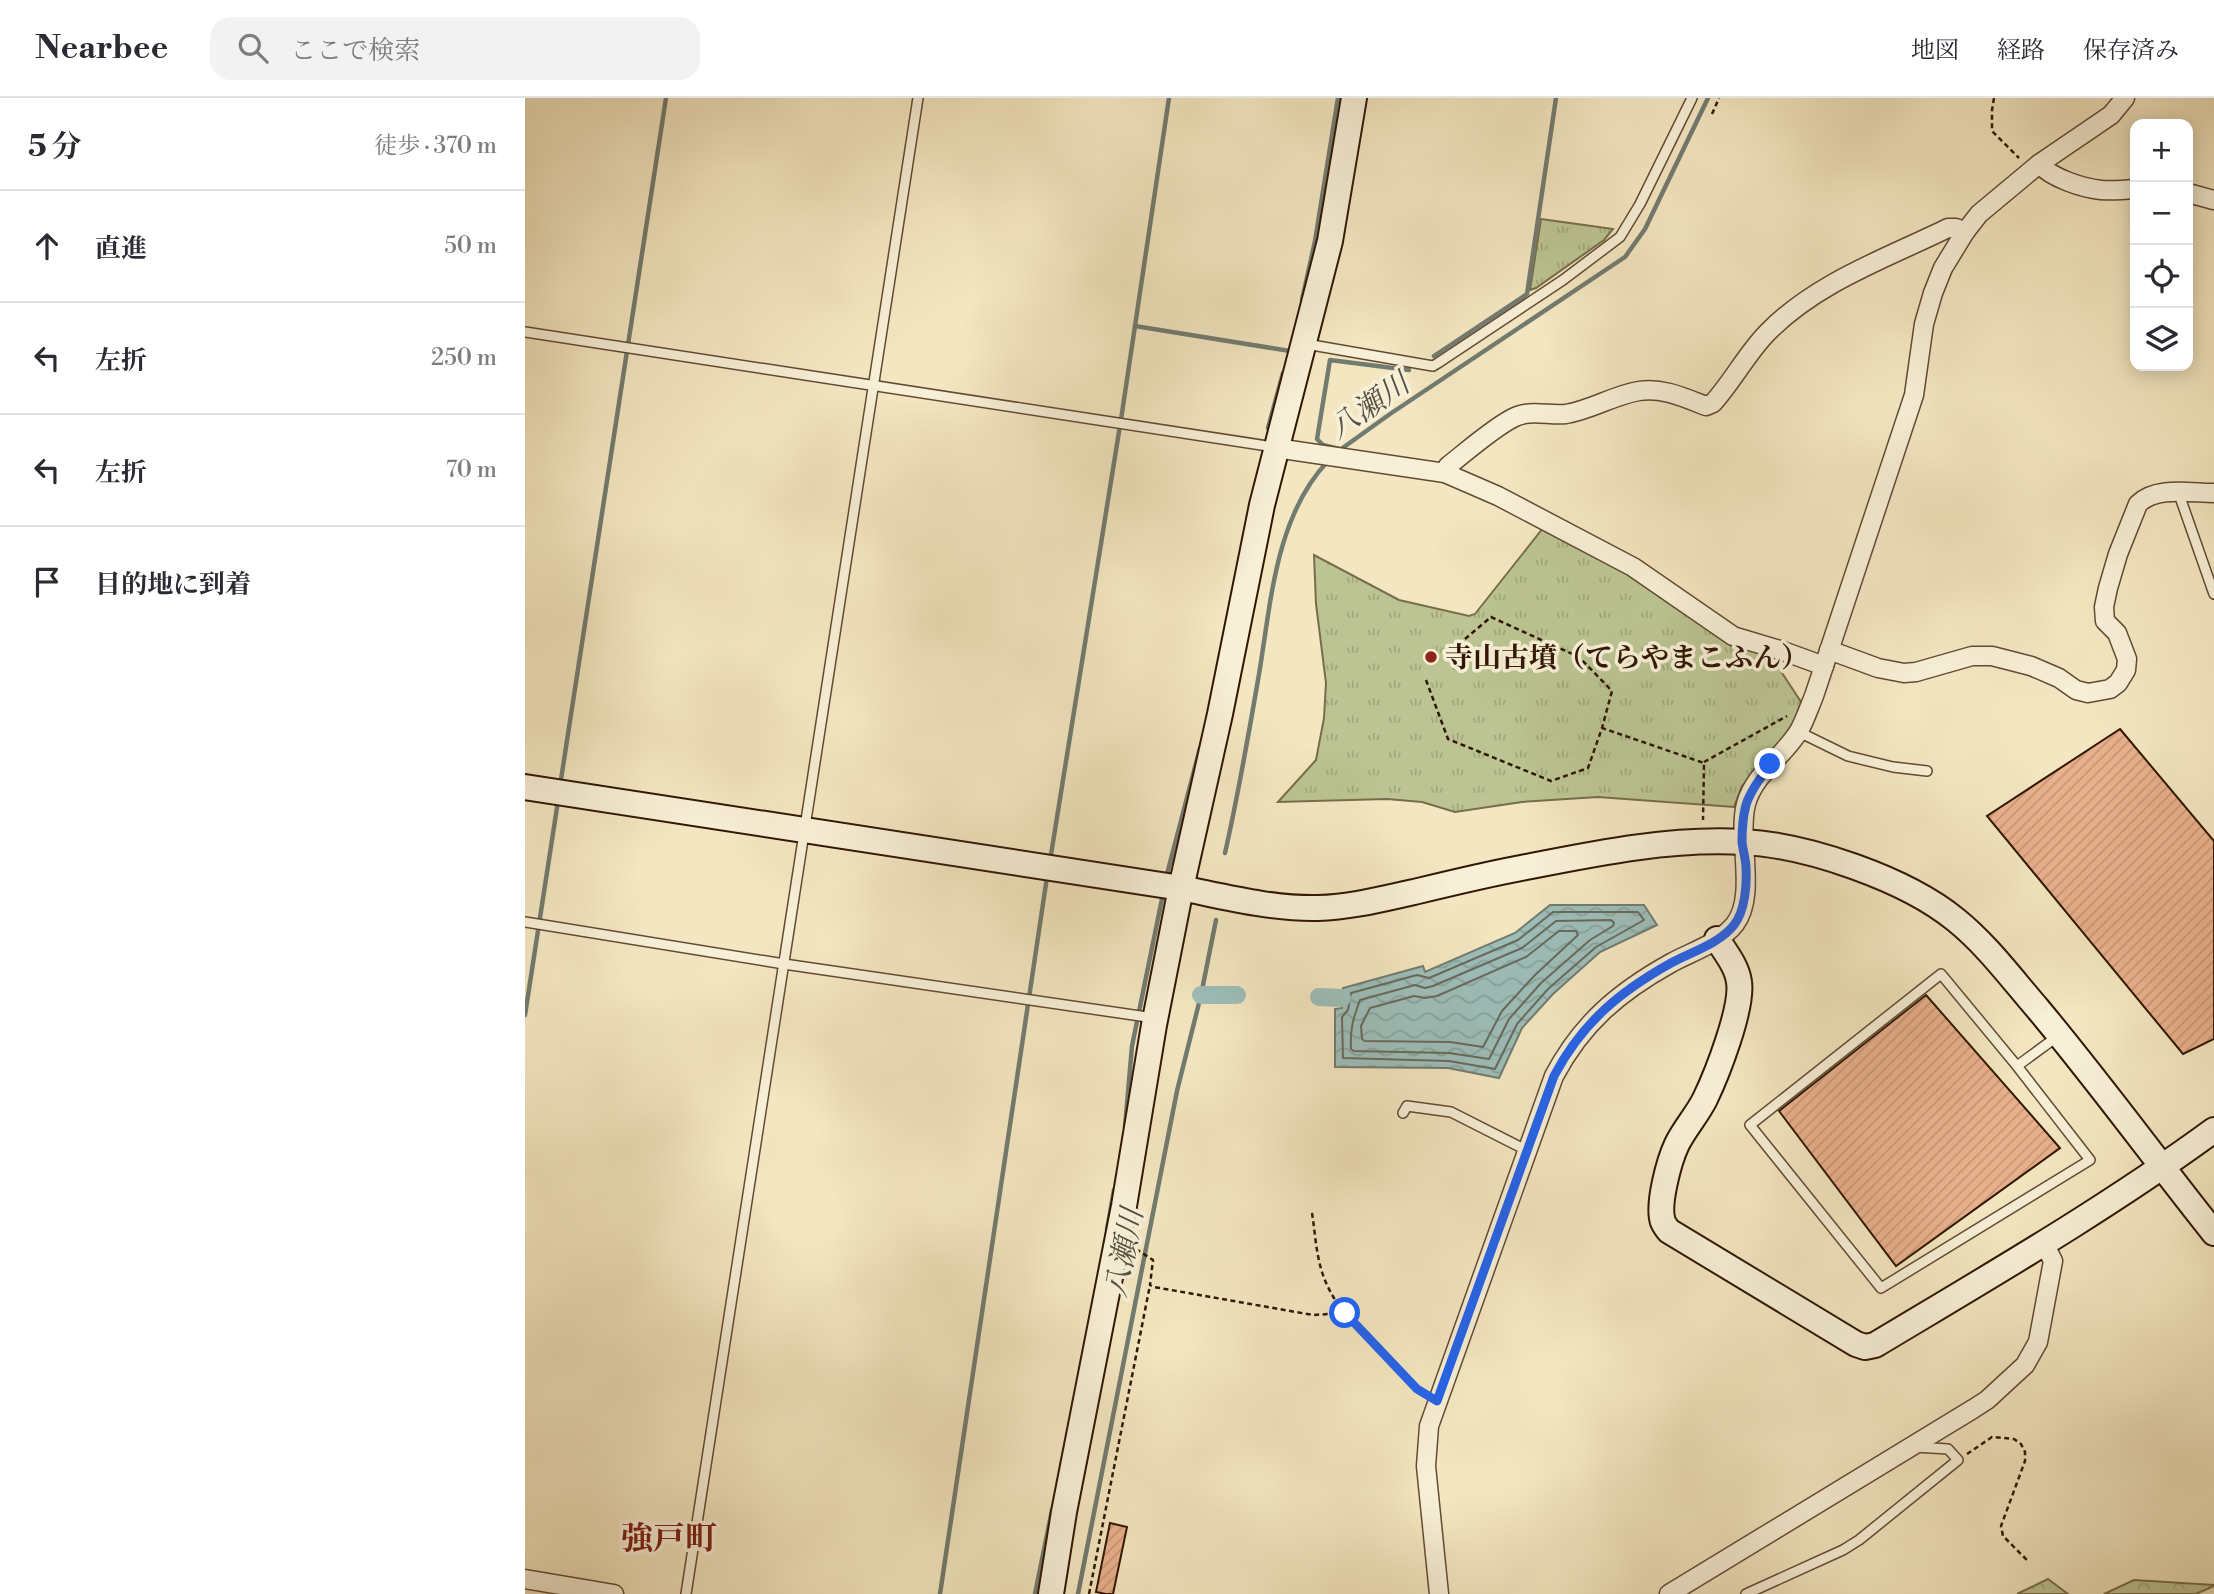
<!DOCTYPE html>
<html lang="ja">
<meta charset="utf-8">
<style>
:root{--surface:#fff;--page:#f2f2f3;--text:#2b2b33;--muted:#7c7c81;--line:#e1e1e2}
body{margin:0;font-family:"Libre Bodoni","Noto Serif JP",serif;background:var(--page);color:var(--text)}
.controls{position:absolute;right:21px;top:21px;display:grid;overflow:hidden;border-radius:14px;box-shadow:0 4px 18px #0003}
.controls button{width:63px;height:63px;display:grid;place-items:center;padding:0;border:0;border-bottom:2px solid var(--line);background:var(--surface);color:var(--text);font:35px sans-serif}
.stop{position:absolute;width:21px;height:21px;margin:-16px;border:5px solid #2563eb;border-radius:50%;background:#fff}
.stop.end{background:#2563eb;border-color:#fff;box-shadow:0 2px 7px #0008}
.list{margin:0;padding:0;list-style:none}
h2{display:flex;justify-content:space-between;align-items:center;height:91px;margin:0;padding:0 28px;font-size:30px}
h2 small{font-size:23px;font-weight:400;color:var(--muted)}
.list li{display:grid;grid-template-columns:46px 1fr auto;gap:21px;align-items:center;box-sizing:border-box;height:112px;padding:0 28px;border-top:2px solid var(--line)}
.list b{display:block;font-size:26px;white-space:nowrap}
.list em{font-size:23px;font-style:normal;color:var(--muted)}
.icon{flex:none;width:38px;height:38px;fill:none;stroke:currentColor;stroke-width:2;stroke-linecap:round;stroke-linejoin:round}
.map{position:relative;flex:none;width:1689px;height:1496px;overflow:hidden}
header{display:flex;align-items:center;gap:42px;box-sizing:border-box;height:98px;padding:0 35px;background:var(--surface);border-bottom:2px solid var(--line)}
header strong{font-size:33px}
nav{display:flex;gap:38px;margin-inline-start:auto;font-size:24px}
.search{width:490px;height:63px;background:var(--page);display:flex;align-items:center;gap:18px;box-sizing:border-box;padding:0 24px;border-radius:21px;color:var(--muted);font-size:26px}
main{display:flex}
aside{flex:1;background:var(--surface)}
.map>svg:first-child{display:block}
.grass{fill:url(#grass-tufts);stroke:#766e4a;stroke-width:2}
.forest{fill:url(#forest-crowns);stroke:#766e4a;stroke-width:2}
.water{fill:url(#water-waves);stroke:#727b70;stroke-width:2}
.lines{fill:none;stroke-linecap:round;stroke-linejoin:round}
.shore{stroke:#676a5e;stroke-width:2}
.stream{stroke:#727b70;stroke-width:4.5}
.canal{stroke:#9dbeb9;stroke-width:18}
.building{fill:url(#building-hatch);stroke:#311703;stroke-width:2}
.lane-casing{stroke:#624b32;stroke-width:12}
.street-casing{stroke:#624b32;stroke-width:21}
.secondary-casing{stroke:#311703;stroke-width:28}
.path{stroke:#311703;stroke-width:2.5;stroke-dasharray:5 3.5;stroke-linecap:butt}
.lane{stroke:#f7efd6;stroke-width:9}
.street{stroke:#f7efd6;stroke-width:18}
.secondary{stroke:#f7efd6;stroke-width:24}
.route{stroke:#2563eb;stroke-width:9}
.poi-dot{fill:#8f2418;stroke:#f7efd6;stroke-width:2.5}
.labels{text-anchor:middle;stroke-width:7;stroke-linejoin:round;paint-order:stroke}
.poi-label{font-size:28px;font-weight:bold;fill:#311703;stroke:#f7efd6;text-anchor:start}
.water-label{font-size:30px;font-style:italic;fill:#575143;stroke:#f7efd6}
.quarter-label{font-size:32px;font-weight:bold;fill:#7a1f14;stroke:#f7efd6}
</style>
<header>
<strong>Nearbee</strong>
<div class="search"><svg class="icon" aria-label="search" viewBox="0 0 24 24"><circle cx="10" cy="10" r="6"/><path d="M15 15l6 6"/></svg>ここで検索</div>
<nav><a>地図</a><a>経路</a><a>保存済み</a></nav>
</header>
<main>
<aside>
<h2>5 分<small>徒歩 · 370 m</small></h2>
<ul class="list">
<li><svg class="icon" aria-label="ahead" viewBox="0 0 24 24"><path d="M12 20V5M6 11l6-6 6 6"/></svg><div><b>直進</b></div><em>50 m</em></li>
<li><svg class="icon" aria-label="left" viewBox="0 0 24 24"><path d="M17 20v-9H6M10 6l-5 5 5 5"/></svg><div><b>左折</b></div><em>250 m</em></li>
<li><svg class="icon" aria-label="left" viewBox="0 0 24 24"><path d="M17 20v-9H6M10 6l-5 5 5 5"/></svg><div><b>左折</b></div><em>70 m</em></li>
<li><svg class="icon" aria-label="arrive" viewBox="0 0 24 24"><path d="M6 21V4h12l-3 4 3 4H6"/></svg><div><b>目的地に到着</b></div></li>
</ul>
</aside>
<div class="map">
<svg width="1689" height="1496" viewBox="0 0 1689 1496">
<defs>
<pattern id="grass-tufts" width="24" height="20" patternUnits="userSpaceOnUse" patternTransform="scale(1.75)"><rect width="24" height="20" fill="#bbc492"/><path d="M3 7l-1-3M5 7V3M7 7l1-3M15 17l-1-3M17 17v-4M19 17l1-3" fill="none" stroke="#a1a87c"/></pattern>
<pattern id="forest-crowns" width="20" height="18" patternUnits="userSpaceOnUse" patternTransform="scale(1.75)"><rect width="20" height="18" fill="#bbc492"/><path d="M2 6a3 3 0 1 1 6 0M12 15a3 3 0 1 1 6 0" fill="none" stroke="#a1a87c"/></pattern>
<pattern id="water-waves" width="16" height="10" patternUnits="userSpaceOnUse" patternTransform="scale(1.75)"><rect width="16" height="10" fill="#9dbeb9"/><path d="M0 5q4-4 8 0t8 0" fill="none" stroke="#88a39d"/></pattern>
<pattern id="building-hatch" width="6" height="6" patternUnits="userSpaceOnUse" patternTransform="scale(1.75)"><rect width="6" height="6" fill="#e9b08c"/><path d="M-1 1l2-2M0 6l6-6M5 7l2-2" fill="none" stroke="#c89777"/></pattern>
</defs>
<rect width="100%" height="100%" fill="#f3e6c0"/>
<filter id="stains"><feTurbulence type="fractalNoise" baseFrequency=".00286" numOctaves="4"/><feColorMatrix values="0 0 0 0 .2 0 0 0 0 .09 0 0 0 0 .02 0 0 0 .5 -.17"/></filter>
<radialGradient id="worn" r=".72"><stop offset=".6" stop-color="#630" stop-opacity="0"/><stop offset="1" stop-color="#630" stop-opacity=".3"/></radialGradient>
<g class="grass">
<path d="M1016,121l72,10 -9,11 -68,48 -6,2z"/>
<path d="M1018,430l85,43 143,85 30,46 -6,17 -17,28 -36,39 -8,21 -136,-10 -76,5 -67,10 -33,-10 -35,-3 -109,3 38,-42 8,-42 2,-35 -10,-79 -2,-49 85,45 70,16 6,-2z"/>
</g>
<g class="forest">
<path d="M1523,1481l20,15h-51z"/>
<path d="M1609,1482l80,5v1l-18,8h-92z"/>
</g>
<path class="water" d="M1025,807h94l13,20 -57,27 -47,42 -31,34 -23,50 -51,-10 -113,-1v-58l7,-1 1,-20 80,-22 2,6 90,-39z"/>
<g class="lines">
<g class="shore">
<path d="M1028,814h85l6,8 -48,27 -48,42 -31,35 -22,45 -46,-8 -106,-3 -1,-41 6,-7 3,-17 66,-18 12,3 89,-38z"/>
<path d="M1086,822l3,3 -1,3 -23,14 -49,43 -32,36 -20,40 -40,-6 -95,-2 -3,-2c-1,-21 2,-30 9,-49l55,-15 10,3 8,-2 89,-38 34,-27z"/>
<path d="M1034,833h17l2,4 -43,40 -33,36 -19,36 -33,-5 -85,-1 -3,-2 -1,-13 9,-18 44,-12 11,2 12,-2 89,-39z"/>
</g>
<g class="stream">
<path d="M777,202l13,-59 23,-143"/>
<path d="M610,228l155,25"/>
<path d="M909,258l93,-62 29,-196"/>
<path d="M743,330l15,-55"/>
<path d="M814,351l-16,-4 -6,-6 13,-79 79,10"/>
<path d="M812,354l53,-38 235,-157 20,-28 63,-131"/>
<path d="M35,688l106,-688"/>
<path d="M700,755c13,-57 23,-115 33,-173 13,-74 16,-162 70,-219"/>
<path d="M525,763l72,-448 47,-315"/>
<path d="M641,780l34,-130"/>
<path d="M0,917l33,-214"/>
<path d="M600,1029l7,-81 31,-152"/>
<path d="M582,1132l7,-40"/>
<path d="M415,1496l107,-717"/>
<path d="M510,1496l17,-84"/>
<path d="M553,1496l99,-503 24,-96 15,-75"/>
</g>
<g class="canal">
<path d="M676,897h36"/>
<path d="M794,899l23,1"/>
</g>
</g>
<g class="building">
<path d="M1595,631l94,112v198l-31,15 -196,-238z"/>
<path d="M1401,897l134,153 -164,118 -117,-155z"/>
<path d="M585,1425l17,4 -14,67h-7l-10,-2z"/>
</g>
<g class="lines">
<defs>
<g id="lane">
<path d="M0,234l749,115"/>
<path d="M781,246l121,21 6,1 5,-3 125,-83 57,-43 20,-33 52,-106"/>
<path d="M1655,395l1,7 33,94"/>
<path d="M1274,634l49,24 45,11 34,4"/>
<path d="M0,824l259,42 370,54"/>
<path d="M1492,968l73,94 -209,128 -131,-163 191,-151 76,92 41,-30"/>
<path d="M878,1015l4,-7 44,6 75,38"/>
<path d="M161,1496l232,-1496"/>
<path d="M1221,1496l97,-44 16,-10 99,-80 -10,-11 -33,-2"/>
</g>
<g id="street">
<path d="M1514,66c13,14 43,24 62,26 11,1 23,0 34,-1"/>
<path d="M1663,95l26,7"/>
<path d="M751,350l169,25 53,23 135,71 100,69 50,15 41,15"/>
<path d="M920,375l3,-7c18,-14 45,-38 65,-48 16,-9 36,-2 53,-4 25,-4 48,-19 73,-23 23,-4 46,7 67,15l7,-3c20,-22 34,-50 55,-71 49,-50 119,-74 180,-104h8l9,4"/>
<path d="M1304,552l49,18 26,5 12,-1 56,-16h20l39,10 28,12 17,12 12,3 22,-4 8,-6 8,-13 1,-11 -10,-26 -12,-12 -1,-14 4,-19 10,-34 20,-50c18,-18 52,-11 76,-11"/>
<path d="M0,1481l89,15"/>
<path d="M914,1496l-13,-128 3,-40 125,-350c28,-53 65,-84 117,-113 20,-11 49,-20 64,-39 22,-29 2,-85 11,-120 8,-30 38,-48 53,-73 6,-11 10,-23 15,-35l100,-301 10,-71 9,-31 10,-25 22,-36 14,-18 60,-50 72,-49 14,-17"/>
<path d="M1144,1496l304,-185 14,-9 38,-35 13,-23 15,-81 -9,-18"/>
</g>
<g id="secondary">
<path d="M0,689l656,101c45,9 91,21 137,20 33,-1 64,-9 96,-16 37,-9 74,-18 112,-25 71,-14 144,-29 217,-25 64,3 163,37 213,78 31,25 56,59 82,89 61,73 117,150 176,224"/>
<path d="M1192,841c8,13 20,27 22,43 4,26 -22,92 -34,117 -8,16 -20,29 -28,45 -8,17 -20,61 -14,78 0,1 5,8 6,9l187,113 9,3 10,-2c115,-69 231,-136 339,-215"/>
<path d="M526,1496l13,-82 60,-306 30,-181 27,-137 39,-174 42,-209 68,-264 24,-143"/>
</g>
</defs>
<use href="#lane" class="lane-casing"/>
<use href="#street" class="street-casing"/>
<use href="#secondary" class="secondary-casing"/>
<g class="path">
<path d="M1469,0l-2,12v21l27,27"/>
<path d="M1187,16l7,-16"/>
<path d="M940,541l26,-22 88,40 33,34 -10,37"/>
<path d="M901,582l22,59 103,42 37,-13 14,-40 102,35 -1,57"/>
<path d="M1179,664l83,-46"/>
<path d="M787,1115c3,19 4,40 10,59 15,47 62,83 96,117l7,4"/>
<path d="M611,1151l17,11 -3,25 4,2 159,28 32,-2"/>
<path d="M1442,1356l25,-17 22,2 7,5 4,8v9l-24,65 2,10 25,25"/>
<path d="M564,1496l61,-309"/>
</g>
<use href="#lane" class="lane"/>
<use href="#street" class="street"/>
<use href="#secondary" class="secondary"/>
</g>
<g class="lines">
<path class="route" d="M820,1215l72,76 20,12 117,-325c28,-53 65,-84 117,-113 20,-11 48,-19 63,-38 11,-14 13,-40 12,-57 0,-8 -3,-17 -4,-26 0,-11 1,-26 4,-37 4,-15 16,-28 24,-41"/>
</g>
<circle class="poi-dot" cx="906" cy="559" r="7"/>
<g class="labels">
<g class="poi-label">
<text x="920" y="569">寺山古墳（てらやまこふん）</text>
</g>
<g class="water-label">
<text transform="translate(844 308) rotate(-35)" y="10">八瀬川</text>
<text transform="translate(599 1155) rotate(-79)" y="10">八瀬川</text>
</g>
<g class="quarter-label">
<text x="144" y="1451">強戸町</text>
</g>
</g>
<rect width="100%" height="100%" filter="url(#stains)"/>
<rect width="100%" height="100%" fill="url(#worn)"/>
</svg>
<div class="controls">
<button>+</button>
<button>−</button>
<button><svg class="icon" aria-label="locate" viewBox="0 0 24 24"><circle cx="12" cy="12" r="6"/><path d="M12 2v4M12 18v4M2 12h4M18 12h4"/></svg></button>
<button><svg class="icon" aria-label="layers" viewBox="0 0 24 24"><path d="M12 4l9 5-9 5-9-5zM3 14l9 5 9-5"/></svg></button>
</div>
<div class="stop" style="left:820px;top:1215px"></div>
<div class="stop end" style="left:1245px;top:666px"></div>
</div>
</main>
